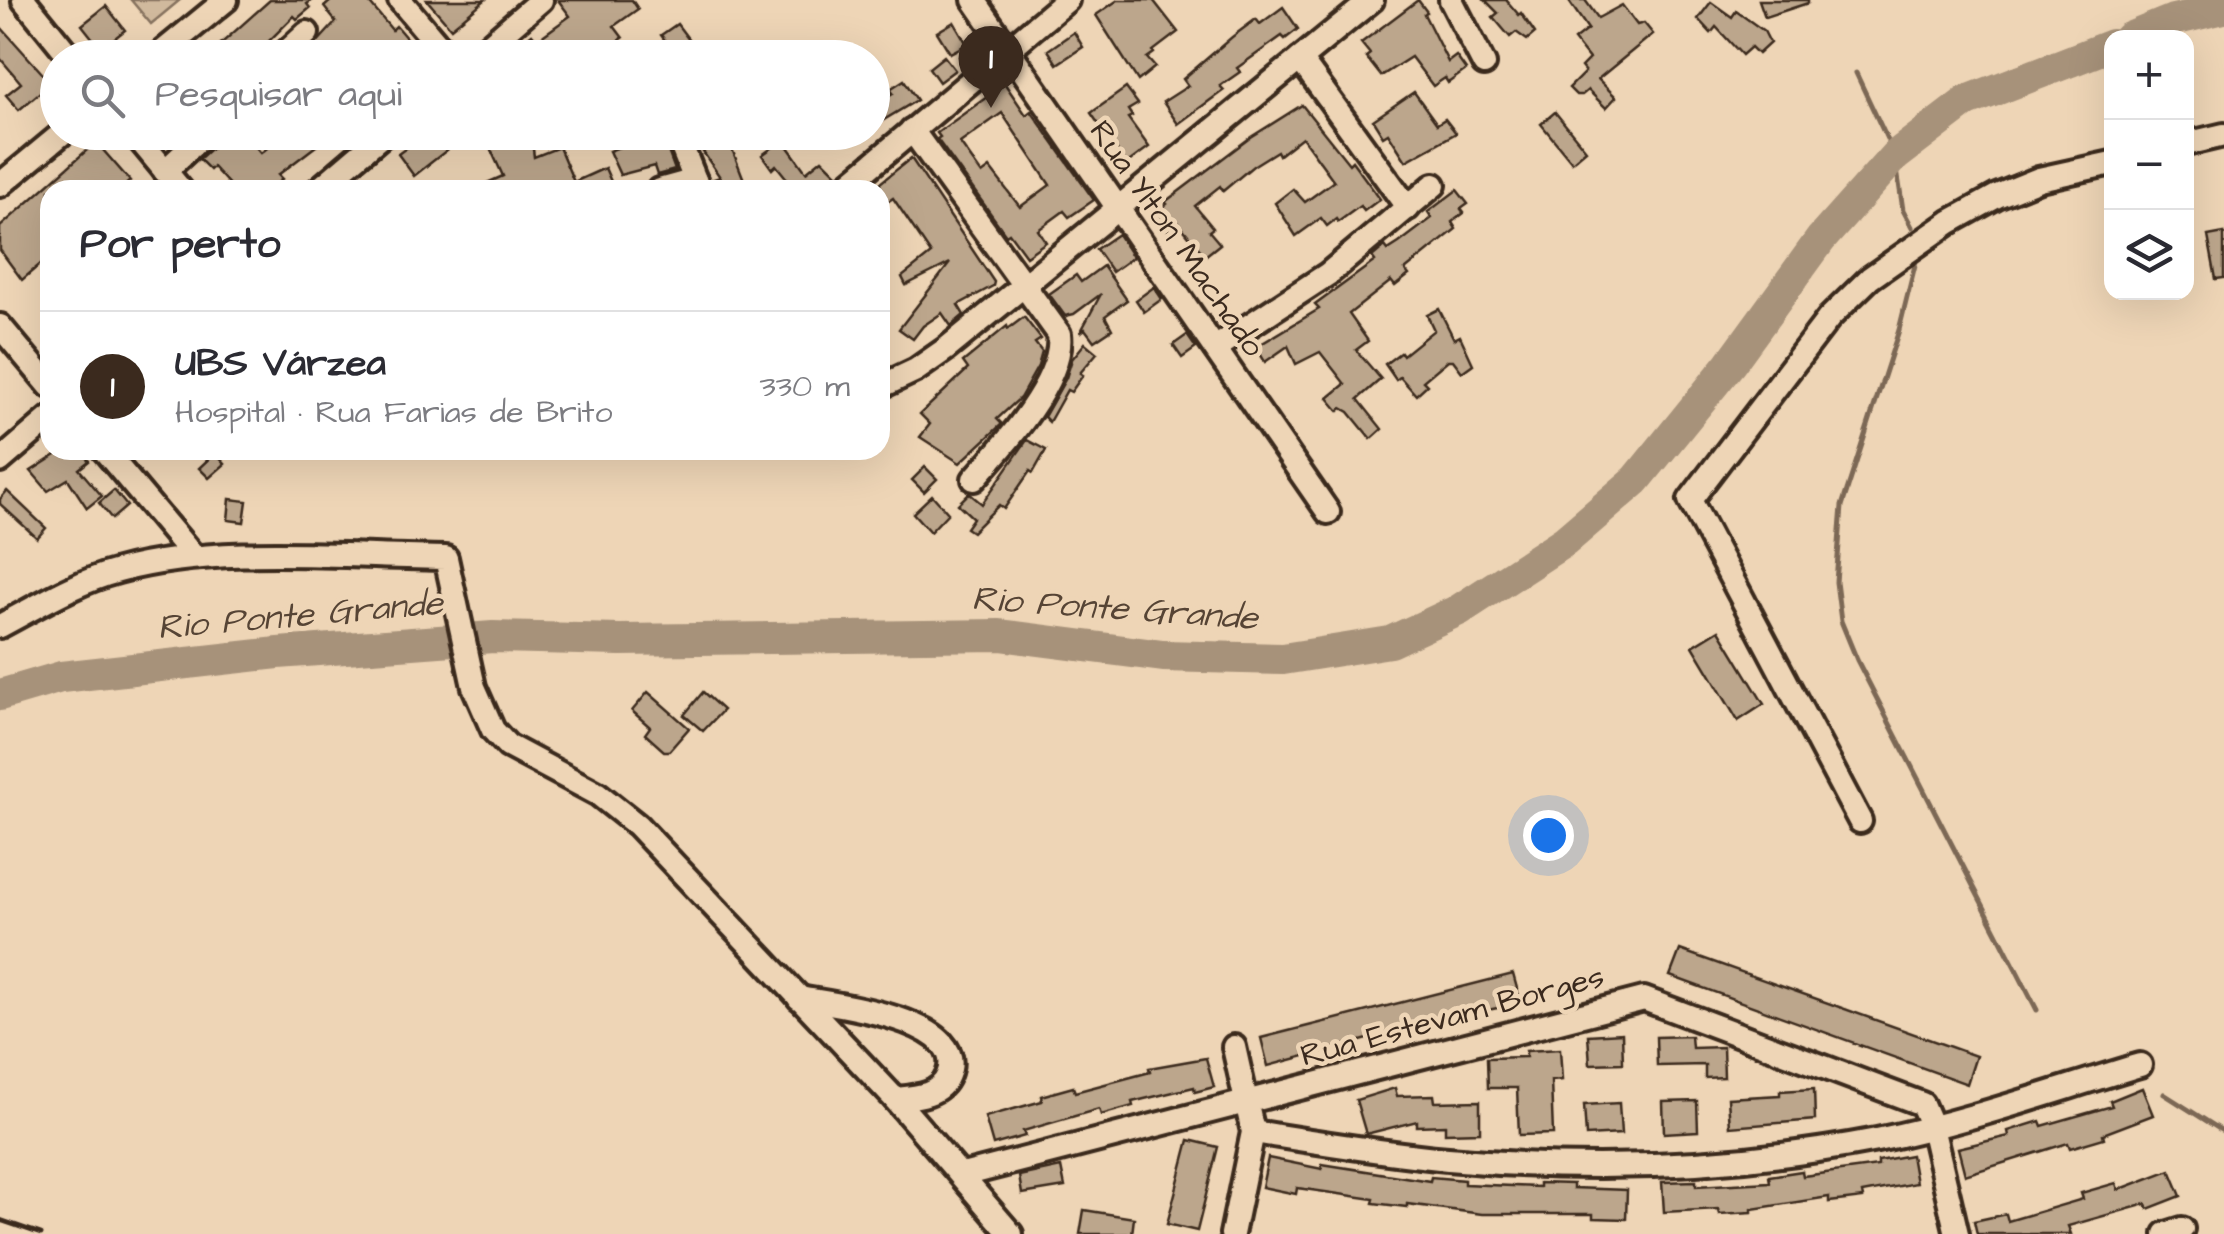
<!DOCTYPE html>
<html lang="pt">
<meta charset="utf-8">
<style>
:root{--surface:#fff;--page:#f7f7f7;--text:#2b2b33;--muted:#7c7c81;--line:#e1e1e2;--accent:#3b2a1e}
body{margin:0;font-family:"Architects Daughter",sans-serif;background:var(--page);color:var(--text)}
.controls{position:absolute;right:30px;top:30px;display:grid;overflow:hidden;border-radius:20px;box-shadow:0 10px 40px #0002}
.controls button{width:90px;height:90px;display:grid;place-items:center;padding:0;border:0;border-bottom:2px solid var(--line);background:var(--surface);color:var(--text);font:50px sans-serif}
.you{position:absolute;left:1548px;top:835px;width:35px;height:35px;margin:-25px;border:8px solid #fff;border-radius:50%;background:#1a73e8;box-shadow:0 0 0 15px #1a73e833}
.badge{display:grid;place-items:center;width:65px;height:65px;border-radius:50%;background:var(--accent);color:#fff;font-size:32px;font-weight:700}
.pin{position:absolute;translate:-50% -82px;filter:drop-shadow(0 2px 5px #0008)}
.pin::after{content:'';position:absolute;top:52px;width:35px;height:30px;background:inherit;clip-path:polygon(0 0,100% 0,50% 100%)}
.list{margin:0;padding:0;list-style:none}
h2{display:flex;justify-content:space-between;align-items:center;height:130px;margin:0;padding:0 40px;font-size:42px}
h2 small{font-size:32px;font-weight:400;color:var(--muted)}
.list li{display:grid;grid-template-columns:65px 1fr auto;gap:30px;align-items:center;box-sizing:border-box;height:150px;padding:0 40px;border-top:2px solid var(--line)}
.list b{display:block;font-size:38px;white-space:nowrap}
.list p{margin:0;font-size:32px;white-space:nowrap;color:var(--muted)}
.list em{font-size:32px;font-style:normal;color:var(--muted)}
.icon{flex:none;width:55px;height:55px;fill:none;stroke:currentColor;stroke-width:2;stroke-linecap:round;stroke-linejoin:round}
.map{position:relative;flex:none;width:2224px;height:1234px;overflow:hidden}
.search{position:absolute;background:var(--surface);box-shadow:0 10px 40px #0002;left:40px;top:40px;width:850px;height:110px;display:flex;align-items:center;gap:25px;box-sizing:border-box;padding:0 35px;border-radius:55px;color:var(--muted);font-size:38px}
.panel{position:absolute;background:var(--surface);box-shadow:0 10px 40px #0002;left:40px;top:180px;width:850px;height:280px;border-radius:30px}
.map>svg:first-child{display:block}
.green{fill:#d0b99d;stroke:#86725e;stroke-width:2.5}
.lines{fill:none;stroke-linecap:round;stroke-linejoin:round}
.stream{stroke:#7c6855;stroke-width:5}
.river{stroke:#a7927a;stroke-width:32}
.building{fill:#bca68c;stroke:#3b2a1e;stroke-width:2.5;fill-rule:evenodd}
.minor-casing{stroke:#3b2a1e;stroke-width:30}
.minor{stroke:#eed5b6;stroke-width:22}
.rail{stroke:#3b2a1e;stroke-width:5}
.labels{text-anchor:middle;stroke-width:9;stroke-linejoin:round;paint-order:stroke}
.street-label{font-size:32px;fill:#3b2a1e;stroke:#eed5b6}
.water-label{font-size:35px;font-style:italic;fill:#564435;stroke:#eed5b6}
</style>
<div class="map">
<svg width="2224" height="1234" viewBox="0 0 2224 1234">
<rect width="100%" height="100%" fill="#eed5b6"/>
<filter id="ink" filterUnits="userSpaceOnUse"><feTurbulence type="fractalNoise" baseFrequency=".01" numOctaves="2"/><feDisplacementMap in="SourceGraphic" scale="20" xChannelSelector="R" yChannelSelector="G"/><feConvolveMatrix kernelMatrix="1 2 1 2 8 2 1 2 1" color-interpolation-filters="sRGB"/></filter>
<g filter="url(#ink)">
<path class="green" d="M131,0h49l-29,24z"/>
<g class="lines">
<g class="stream">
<path d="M1856,73l39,83 8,54 9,17"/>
<path d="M1916,261l-17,69 -57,176 -6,76 5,39 16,39 180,350"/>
<path d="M2164,1094l60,38"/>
</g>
<g class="river">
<path d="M2129,38l44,-18 51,-12"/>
<path d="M0,695l61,-18 217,-24 215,-16 127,3 380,-5 163,21 120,3 107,-17 69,-32 106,-69 71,-61 94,-116 91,-125 74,-83 72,-55 145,-56"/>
</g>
</g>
<g class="building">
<path d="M270,0h42l-5,4 3,4 -13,11 -3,-3 -42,42h-47z"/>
<path d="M332,0h35l25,30 4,-4 11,13 -5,4 12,15h-111l33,-36 -12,-15z"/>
<path d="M427,0h58l-34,28z"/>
<path d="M558,0h74l6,9 -24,17 9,12 -27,19 -11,-16 -11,8 -2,-3 -13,6 -5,-7 -15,13h-5l-13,-15 11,-9 5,6 33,-24z"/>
<path d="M1118,0h35l25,32 -25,19 1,2 -7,5 8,9 -17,14 -42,-66z"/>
<path d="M1418,0l9,12 -3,2 24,48 8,-6 10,14 -18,13 -3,-5 -12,8 -22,-29 -30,19 -15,-19 4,-3 -9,-11z"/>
<path d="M1485,0h21l13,15 2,-2 14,20 -8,7 -11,-8 -6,5 -17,-20 5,-4z"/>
<path d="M1568,0h17l13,18 24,-13 15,20 7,-2 9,11 -55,45 18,18 -10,11 -18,-18 -6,5h-6l-7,-7 16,-16 -4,-5 8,-8 -15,-19 14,-11z"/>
<path d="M1759,0h49v3l-43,14z"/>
<path d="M1711,2l21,15 4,-6 28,20 6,12 -12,11 -7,-7 -9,8 -26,-28 -5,6 -13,-14z"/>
<path d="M106,6l19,24 -24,19 -19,-24z"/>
<path d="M1283,7l15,22 -13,10 -3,-3 -45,32 3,4 -20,14 4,4 -46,34 -15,-22 25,-16 -5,-7 49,-42 24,-18 4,5z"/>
<path d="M954,22l13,22 -17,9 -13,-21z"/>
<path d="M677,24l12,16 -16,11 -12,-16z"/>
<path d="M0,26l51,57 -32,27 -13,-15 15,-12 -21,-25z"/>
<path d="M1074,32l9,15 -26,17 -9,-14z"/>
<path d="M944,56l11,14 -16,12 -10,-14z"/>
<path d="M904,80l13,20 -45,27v-21l21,-13 -3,-4z"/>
<path d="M1005,84l21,31 5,-4 63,89 -25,17 -5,-6 -26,19 8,12 -20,14 -17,-23 -3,2 -69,-96 3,-2 -3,-4zM1002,113l48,72 -30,22 -30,-39 -8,6 -22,-31z"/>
<path d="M1126,88l12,16 -10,6 4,6 -4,2 21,29 -23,17 -35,-51z"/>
<path d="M1414,92l23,32 8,-5 11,14 -50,28 -18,-28 -5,3 -10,-16z"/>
<path d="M1302,105l47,59 3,-3 28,38 -16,12 -4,-5 -22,16 -2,-3 -9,7 -6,-8 -25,18 -21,-33 18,-14 12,13 29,-21 -32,-44 -23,18 -2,-4 -24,15 -30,25 -3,-5 -25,20 18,22 -4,3 11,13 -15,12 -28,-35 -10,9 -13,-16 13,-10 -2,-2 86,-65z"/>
<path d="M1555,112l31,38 -14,12 -31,-38z"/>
<path d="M222,132h21l18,21 26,-21h18l11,14 -38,29 4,4 -12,11h-36l-21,-23 -3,3 -11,-11 19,-17z"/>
<path d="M428,132h56l-32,14 -38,30 -16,-22z"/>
<path d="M621,132h40l14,38 -18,5 -3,-9 -34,9 -11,-24 18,-7z"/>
<path d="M692,132h39l-33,16z"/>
<path d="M531,133l3,24 25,-10 15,35 31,-14 8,18 -10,4h-49l5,-2 -3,-7 -26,9h-59l32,-14 -17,-37z"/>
<path d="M727,136l19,49 -14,5h-18l-3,-10 9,-3 -17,-25z"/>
<path d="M783,140l23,32 16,-13 15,15 -13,14 -3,-3 -7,5h-18l-20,-25 -4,4 -10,-14z"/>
<path d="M96,142l34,39 -10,9h-70v66l-28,24 -22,-30v-23z"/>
<path d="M911,158l83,124 -1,4 -35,19 6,10 -13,11 -9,-13 -19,13 -10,13 -14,-10 51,-66 -44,22 -4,-8 29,-23 -38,-56 -13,9v-24z"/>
<path d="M1457,190l11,14 -7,5 3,4 -12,9 4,7 -51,41 4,5 -14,11 -4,-5 -42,33 19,27 -12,9 25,29 -23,20 24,30 -11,10 -22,-27 -7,-4 -3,3 -11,-13 17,-14 -25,-32 -24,12 -8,-18 -23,16 -9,-15 63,-38 -4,-4 60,-44 -3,-4 13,-11 3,4 11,-7 33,-25 -4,-6z"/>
<path d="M2224,233v45l-8,1 -8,-43z"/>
<path d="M1118,234l15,23 -21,15 -16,-23z"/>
<path d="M1103,266l24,34 -22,16 7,13 -18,12 -9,-12 -5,4 21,-39 -27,20 -9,2 -16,-22 27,-19 5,7z"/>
<path d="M1154,287l8,12 -18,13 -8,-12z"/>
<path d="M1439,309l15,30 6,-3 13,28 -11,8 -9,-12h-5l-25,21 4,4 -11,10 -16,-18 -4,3 -11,-16 16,-12 2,3 31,-25 -7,-15z"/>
<path d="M1024,317l17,22 -6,4 7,9 -4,14 -18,32 -23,21 5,5 -42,39 -40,-26 10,-13 -10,-10 48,-45 -5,-7 44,-36 1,3z"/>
<path d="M1187,335l9,13 -14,10 -9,-13z"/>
<path d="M1085,343l12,10 -17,20 3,2 -12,17 -4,-2 -18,32 -5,-5 22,-39 6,-19z"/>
<path d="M1027,440l19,10 -13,23 -3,-2 -26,38 -5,-4 -27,27 -6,-4 7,-10 -15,-14 11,-11 13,11z"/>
<path d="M64,450h17l8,11 -10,8 23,27 -15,12 -19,-29 -20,12 -17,-20z"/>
<path d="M215,453l10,11 -16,14 -10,-10z"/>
<path d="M925,467l12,12 -13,13 -12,-12z"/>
<path d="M114,490l13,16 -15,13 -13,-16z"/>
<path d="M7,491l39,37 -9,10 -37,-34v-5z"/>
<path d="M932,495l16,18 -18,19 -17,-19z"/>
<path d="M230,499l17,2 -3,21 -16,-2z"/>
<path d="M1719,630l45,74 -26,17 -45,-75z"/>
<path d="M648,692l41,36 -20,23h-5l-19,-17 5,-7 -18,-16z"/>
<path d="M703,692l20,18 -20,21 -19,-16z"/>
<path d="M1680,950l296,106 -9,28 -297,-108z"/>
<path d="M1513,974l8,29 -90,19 -163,44 -7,-28z"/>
<path d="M1622,1033l1,30 -33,1 -2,-29z"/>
<path d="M1691,1036l1,12 31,-1 1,30 -19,1v-13l-48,1 -1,-29z"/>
<path d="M1560,1049l2,31 -11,1 2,53 -34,1 -2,-47h-29l-1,-30 39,-1v-6z"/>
<path d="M1206,1058l8,29 -19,5 -1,-5 -62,15 1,4 -32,9 -2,-6 -76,22 2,5 -32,9 -8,-28 57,-16 -1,-5 32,-9 2,5 75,-20 -1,-4z"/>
<path d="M1395,1088l2,8 37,-1 1,7 45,-1v31l-35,1v-8l-28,1v-5l-51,13 -10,-34z"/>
<path d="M2142,1088l11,27 -50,19 1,4 -34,10 -2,-5 -103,32 -7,-27 51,-12 -1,-5 32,-10 2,5 70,-20 -2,-5z"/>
<path d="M1814,1089l1,31 -85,7 -2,-29 52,-3v-4z"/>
<path d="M1697,1101l1,30 -34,2 -1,-31z"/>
<path d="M1619,1103l2,31 -35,2 -2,-31z"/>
<path d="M1189,1140l29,7 -21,84 -30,-7z"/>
<path d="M1911,1155l5,28 -54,10 1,5 -34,4v-5l-77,12v3l-33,2 -1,-5 -54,3 -2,-30 34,-1v5l74,-4 -1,-6 33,-5 1,5 75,-10v-5z"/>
<path d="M1268,1158l54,11v-5l108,17 1,-4 33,3v4l75,3v-4l34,1v4l54,2 -1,29 -33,-1v-4h-111l-75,-10v3l-34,-4 1,-4 -77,-11 -1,6 -34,-7z"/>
<path d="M1061,1167l4,20 -43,7 -3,-18z"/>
<path d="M2170,1170l11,26 -33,13 -2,-5 -78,22 3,8h-94l-3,-13 32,-7 2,7 75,-22 -2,-6 35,-10 2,7z"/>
<path d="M1084,1210l50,8 -2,16h-52z"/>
</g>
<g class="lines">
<defs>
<g id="minor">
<path d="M24,0l47,58"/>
<path d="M400,0l49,58"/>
<path d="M974,0l354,512"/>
<path d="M1451,0l33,64"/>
<path d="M155,58l71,-58"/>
<path d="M280,58l27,-25"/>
<path d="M474,58l67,-58"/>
<path d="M1300,59l108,149"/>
<path d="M912,130l147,204c6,45 -56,113 -85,145"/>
<path d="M133,132l48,58"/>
<path d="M676,132l23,58"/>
<path d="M2186,144l38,-9"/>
<path d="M165,171l42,-39"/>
<path d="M0,185l64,-53"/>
<path d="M318,190l68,-58"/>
<path d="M659,190l36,-10"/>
<path d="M842,190l225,-190"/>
<path d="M0,326l50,60"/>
<path d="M1215,348l113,-74 106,-89"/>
<path d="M880,387l36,-17 30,-21 426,-349"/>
<path d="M104,450l90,107"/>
<path d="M0,461l50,-43"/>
<path d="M0,626c38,-20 76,-44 118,-55 100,-27 224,-14 328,-13l28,129 19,43 15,16 90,48 39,31 258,274 116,135"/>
<path d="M1860,821l-170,-321 139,-182 41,-40 80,-56 47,-26 42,-17 73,-16"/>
<path d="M799,998c33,6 172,21 149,77 -8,21 -33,22 -53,24"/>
<path d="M1253,1132c64,10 129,21 195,27 142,13 289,8 429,-19 89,-18 176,-49 263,-75"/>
<path d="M963,1175l681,-176 278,105 10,23 25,107"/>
<path d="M1232,1234l21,-102 -19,-85"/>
<path d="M2166,1234l16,-5"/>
</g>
</defs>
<use href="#minor" class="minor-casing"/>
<use href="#minor" class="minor"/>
<path class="rail" d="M0,1220l41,14"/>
</g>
</g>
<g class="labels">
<g class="street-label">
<text transform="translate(1178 238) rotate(55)" y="11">Rua Ylton Machado</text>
<text transform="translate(1452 1015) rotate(-15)" y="11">Rua Estevam Borges</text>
</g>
<g class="water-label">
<text transform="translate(1115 607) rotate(4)" y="12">Rio Ponte Grande</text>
<text transform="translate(300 614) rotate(-5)" y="12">Rio Ponte Grande</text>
</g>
</g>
</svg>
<div class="controls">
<button>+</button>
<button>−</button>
<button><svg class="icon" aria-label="layers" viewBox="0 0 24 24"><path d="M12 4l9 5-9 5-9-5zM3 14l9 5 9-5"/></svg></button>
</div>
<div class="you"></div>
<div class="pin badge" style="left:991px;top:108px">1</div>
<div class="search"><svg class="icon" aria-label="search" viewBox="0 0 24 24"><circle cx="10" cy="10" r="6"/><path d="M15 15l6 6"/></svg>Pesquisar aqui</div>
<section class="panel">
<h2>Por perto<small></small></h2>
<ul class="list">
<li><span class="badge">1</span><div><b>UBS Várzea</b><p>Hospital · Rua Farias de Brito</p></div><em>330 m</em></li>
</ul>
</section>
</div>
